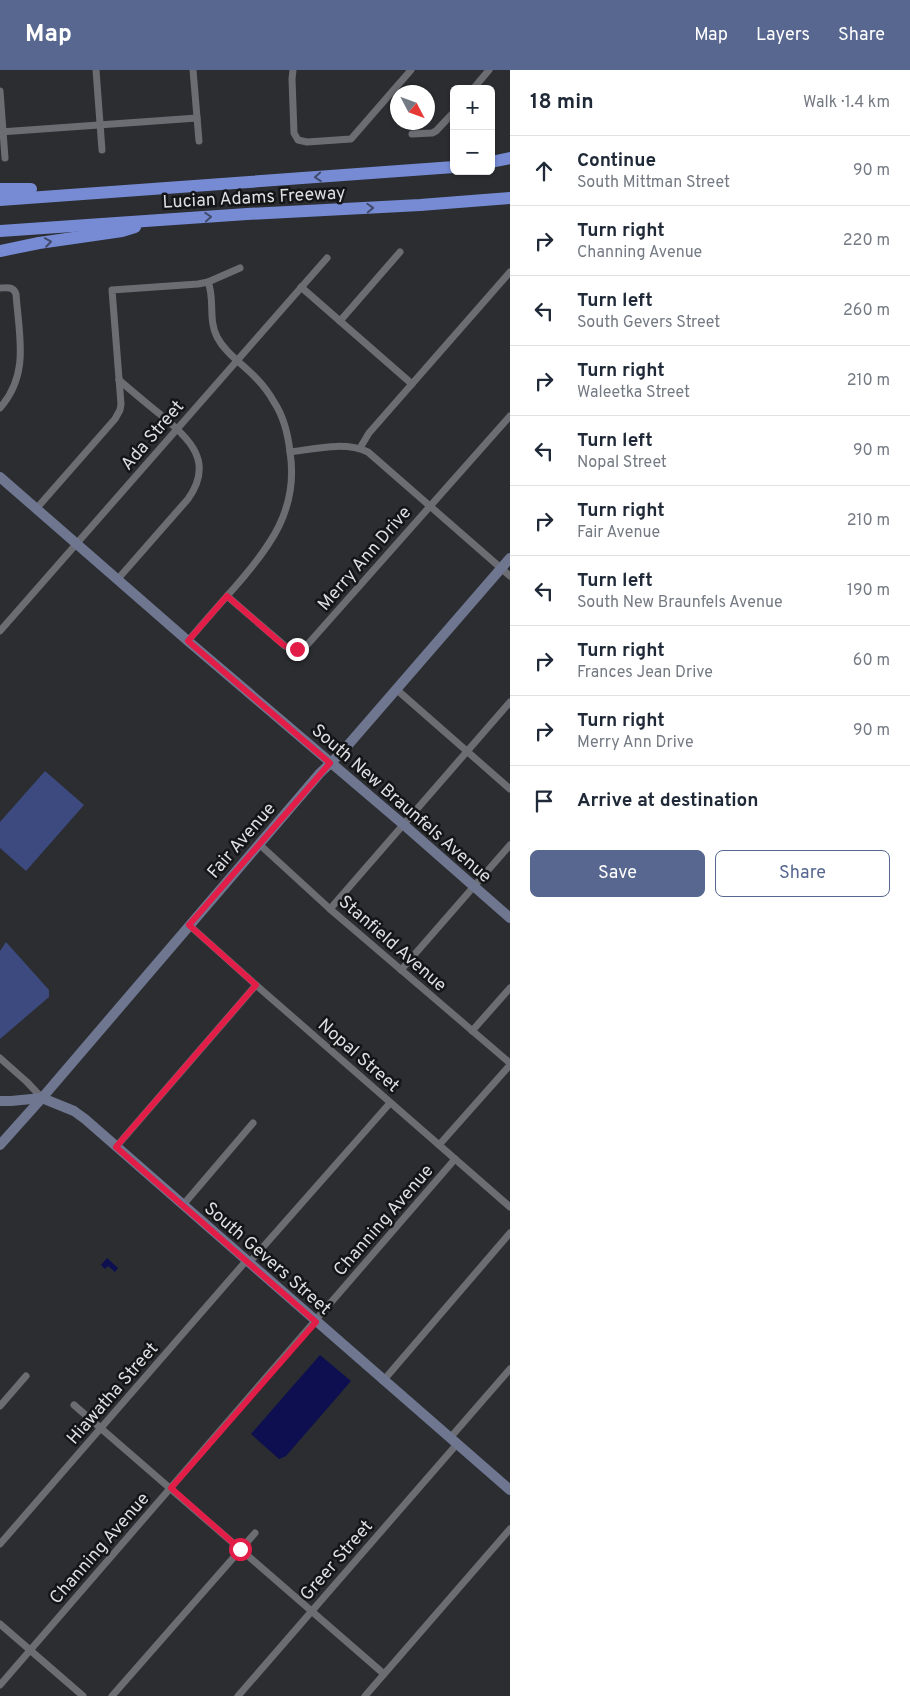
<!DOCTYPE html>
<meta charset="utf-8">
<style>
:root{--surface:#fff;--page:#f6f6f7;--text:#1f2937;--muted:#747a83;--line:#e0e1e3;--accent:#586790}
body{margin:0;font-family:Overpass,sans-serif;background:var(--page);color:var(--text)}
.controls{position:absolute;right:15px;top:15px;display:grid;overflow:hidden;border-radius:8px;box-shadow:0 1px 4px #0004}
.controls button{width:45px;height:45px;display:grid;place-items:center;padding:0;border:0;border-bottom:1px solid var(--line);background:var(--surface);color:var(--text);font:25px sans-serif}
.compass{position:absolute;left:390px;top:15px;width:45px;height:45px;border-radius:50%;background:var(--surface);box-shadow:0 1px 4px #0004;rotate:131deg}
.stop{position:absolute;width:15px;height:15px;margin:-11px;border:4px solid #e11d48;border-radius:50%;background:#fff}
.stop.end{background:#e11d48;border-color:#fff;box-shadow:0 1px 5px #0008}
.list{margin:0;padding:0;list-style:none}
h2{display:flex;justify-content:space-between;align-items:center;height:65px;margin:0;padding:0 20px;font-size:21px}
h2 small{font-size:16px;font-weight:400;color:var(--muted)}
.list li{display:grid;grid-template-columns:32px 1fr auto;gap:15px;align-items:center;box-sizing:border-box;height:70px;padding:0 20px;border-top:1px solid var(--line)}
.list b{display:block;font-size:19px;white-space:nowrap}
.list p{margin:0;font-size:16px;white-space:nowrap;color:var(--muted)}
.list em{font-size:16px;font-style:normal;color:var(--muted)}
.actions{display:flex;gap:10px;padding:15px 20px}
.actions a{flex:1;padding:11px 0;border:1px solid var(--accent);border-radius:8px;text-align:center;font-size:18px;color:var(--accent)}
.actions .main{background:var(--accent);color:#fff}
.icon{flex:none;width:28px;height:28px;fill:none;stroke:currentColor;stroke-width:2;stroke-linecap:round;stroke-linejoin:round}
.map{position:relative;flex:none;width:510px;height:1626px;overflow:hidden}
header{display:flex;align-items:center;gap:30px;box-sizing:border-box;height:70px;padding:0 25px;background:var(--accent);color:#fff}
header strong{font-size:24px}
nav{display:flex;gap:28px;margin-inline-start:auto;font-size:18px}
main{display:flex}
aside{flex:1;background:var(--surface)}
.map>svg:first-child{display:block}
.green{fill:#3d4a7f}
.water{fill:#0d0f51}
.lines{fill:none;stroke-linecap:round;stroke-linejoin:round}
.street{stroke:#6c6d73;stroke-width:7}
.secondary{stroke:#6f7690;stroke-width:10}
.highway{stroke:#778bd4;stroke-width:12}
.oneway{stroke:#414a6c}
.route{stroke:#e11d48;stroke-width:6}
.labels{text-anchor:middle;stroke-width:5;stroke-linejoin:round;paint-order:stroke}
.street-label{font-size:18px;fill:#dddee1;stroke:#141517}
</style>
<header>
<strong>Map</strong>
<nav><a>Map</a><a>Layers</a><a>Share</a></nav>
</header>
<main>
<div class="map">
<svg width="510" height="1626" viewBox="0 0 510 1626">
<rect width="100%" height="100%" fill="#2b2d31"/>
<g class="green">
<path d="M45,701l39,34 -58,66 -26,-23v-26z"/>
<path d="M6,872l43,48v7l-49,42v-88z"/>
</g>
<g class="water">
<path d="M107,1188l11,10 -3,4 -7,-6 -3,3 -4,-4z"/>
<path d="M320,1285l31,26 -65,75 -7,3 -28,-25z"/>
</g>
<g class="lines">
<g class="street">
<path d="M96,0l6,80"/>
<path d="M193,0l6,71"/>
<path d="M293,0l-1,9 2,54 4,7 9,2 44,-3 60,-69"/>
<path d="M473,19l16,-19"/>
<path d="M0,21l5,67"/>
<path d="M0,62l197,-14"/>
<path d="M412,64l20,-1 4,-2 18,-19"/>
<path d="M301,217l111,97"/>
<path d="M0,218c8,0 13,-2 16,6 3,42 14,80 -16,114"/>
<path d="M340,251l60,-69"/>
<path d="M360,378l9,-15 141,-161"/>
<path d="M290,382c25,-3 54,-11 78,0l142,124"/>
<path d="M36,439l79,-90 5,-9 1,-6 -9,-114 86,-6 10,-2 32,-14"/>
<path d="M117,510l71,-81c27,-38 1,-60 -27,-84 -14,-11 -28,-23 -42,-35"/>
<path d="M227,526l58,50c9,4 15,3 23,-2l202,-228"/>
<path d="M0,561l327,-373"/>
<path d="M188,571c15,-18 31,-36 47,-54 35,-40 64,-78 55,-135 -2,-18 -6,-35 -16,-50 -5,-9 -11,-17 -18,-24 -13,-14 -30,-24 -39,-41 -9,-17 -2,-39 -9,-55"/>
<path d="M396,619l114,100"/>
<path d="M259,774l71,65 180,154"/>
<path d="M330,839l180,-207"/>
<path d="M189,855l67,60 254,222"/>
<path d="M401,900l109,-125"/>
<path d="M472,961l38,-43"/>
<path d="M0,988l27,24 15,16"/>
<path d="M439,1075l71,-80"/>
<path d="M116,1077l140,-162"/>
<path d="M183,1135l70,-82"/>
<path d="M249,1193l141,-160"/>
<path d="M383,1311l127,-148"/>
<path d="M74,1335l310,269"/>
<path d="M0,1336l26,-30"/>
<path d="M450,1368l60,-69"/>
<path d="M0,1474l246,-283"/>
<path d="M0,1554l83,72"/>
<path d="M0,1615l455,-526"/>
<path d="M112,1626l143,-163"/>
<path d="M238,1626l219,-252"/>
<path d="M365,1626l145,-167"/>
</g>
<g class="secondary">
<path d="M0,407l188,164 216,184 106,93"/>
<path d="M42,1028l32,13 11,8 425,371"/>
<path d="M0,1031h11l31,-3"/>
<path d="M0,1075l42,-47 278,-325 22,-21 168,-194"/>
</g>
<g class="highway">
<path d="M491,92l19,-4"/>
<path d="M0,119h31"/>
<path d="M0,130l454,-33"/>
<path d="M0,161l247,-17 173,-9 90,-7"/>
<path d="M0,181l39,-8 83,-12 13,-4"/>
</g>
</g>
<defs><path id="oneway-chevron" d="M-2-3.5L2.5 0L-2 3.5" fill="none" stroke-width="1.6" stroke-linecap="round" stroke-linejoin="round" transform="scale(1.25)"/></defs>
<g class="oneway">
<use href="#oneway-chevron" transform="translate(318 107) rotate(176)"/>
<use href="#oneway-chevron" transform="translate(370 138) rotate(-2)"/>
<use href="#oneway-chevron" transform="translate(208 147) rotate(-4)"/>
<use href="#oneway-chevron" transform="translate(48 172) rotate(-8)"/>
</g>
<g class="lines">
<path class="route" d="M240,1479l-69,-61 145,-166 -200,-175 140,-162 -67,-60 141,-162 -142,-122 39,-45 55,48 9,5h6"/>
</g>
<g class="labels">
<g class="street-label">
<text transform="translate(254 127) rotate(-3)" y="6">Lucian Adams Freeway</text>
<text transform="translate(152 365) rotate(-49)" y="6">Ada Street</text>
<text transform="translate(364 488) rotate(-49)" y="6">Merry Ann Drive</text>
<text transform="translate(402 733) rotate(41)" y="6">South New Braunfels Avenue</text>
<text transform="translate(241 770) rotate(-49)" y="6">Fair Avenue</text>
<text transform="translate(393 873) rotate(41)" y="6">Stanfield Avenue</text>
<text transform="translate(359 985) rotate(41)" y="6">Nopal Street</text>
<text transform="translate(383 1150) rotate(-49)" y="6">Channing Avenue</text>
<text transform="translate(268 1188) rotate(41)" y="6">South Gevers Street</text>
<text transform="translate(112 1323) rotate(-49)" y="6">Hiawatha Street</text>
<text transform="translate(99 1478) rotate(-49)" y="6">Channing Avenue</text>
<text transform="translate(336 1490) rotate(-49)" y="6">Greer Street</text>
</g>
</g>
</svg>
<div class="controls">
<button>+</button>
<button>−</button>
</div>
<svg class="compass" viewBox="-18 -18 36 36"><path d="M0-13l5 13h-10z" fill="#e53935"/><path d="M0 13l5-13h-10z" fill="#747a83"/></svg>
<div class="stop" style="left:240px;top:1479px"></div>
<div class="stop end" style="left:297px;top:579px"></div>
</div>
<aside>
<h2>18 min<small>Walk · 1.4 km</small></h2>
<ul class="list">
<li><svg class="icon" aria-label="ahead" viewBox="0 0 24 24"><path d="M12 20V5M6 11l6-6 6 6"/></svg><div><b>Continue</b><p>South Mittman Street</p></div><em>90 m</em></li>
<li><svg class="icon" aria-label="right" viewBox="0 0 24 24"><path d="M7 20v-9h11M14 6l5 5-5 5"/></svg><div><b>Turn right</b><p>Channing Avenue</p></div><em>220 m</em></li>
<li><svg class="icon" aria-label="left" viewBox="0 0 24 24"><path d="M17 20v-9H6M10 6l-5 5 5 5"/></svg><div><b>Turn left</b><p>South Gevers Street</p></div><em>260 m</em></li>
<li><svg class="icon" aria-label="right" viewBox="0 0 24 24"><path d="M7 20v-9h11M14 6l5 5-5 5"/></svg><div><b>Turn right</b><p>Waleetka Street</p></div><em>210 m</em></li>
<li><svg class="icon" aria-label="left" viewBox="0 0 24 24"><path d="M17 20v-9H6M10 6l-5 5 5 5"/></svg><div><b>Turn left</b><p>Nopal Street</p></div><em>90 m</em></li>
<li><svg class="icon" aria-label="right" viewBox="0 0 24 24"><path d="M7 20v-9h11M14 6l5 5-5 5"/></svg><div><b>Turn right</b><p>Fair Avenue</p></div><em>210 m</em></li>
<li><svg class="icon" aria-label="left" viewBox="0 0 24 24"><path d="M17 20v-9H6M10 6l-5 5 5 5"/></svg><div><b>Turn left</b><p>South New Braunfels Avenue</p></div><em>190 m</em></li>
<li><svg class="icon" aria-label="right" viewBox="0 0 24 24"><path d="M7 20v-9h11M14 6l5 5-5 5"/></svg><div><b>Turn right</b><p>Frances Jean Drive</p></div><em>60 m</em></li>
<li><svg class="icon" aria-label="right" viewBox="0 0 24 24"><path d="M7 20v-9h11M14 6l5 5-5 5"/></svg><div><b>Turn right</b><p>Merry Ann Drive</p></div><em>90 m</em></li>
<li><svg class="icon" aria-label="arrive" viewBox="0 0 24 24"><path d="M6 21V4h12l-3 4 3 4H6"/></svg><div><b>Arrive at destination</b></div></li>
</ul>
<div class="actions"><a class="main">Save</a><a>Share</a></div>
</aside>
</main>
